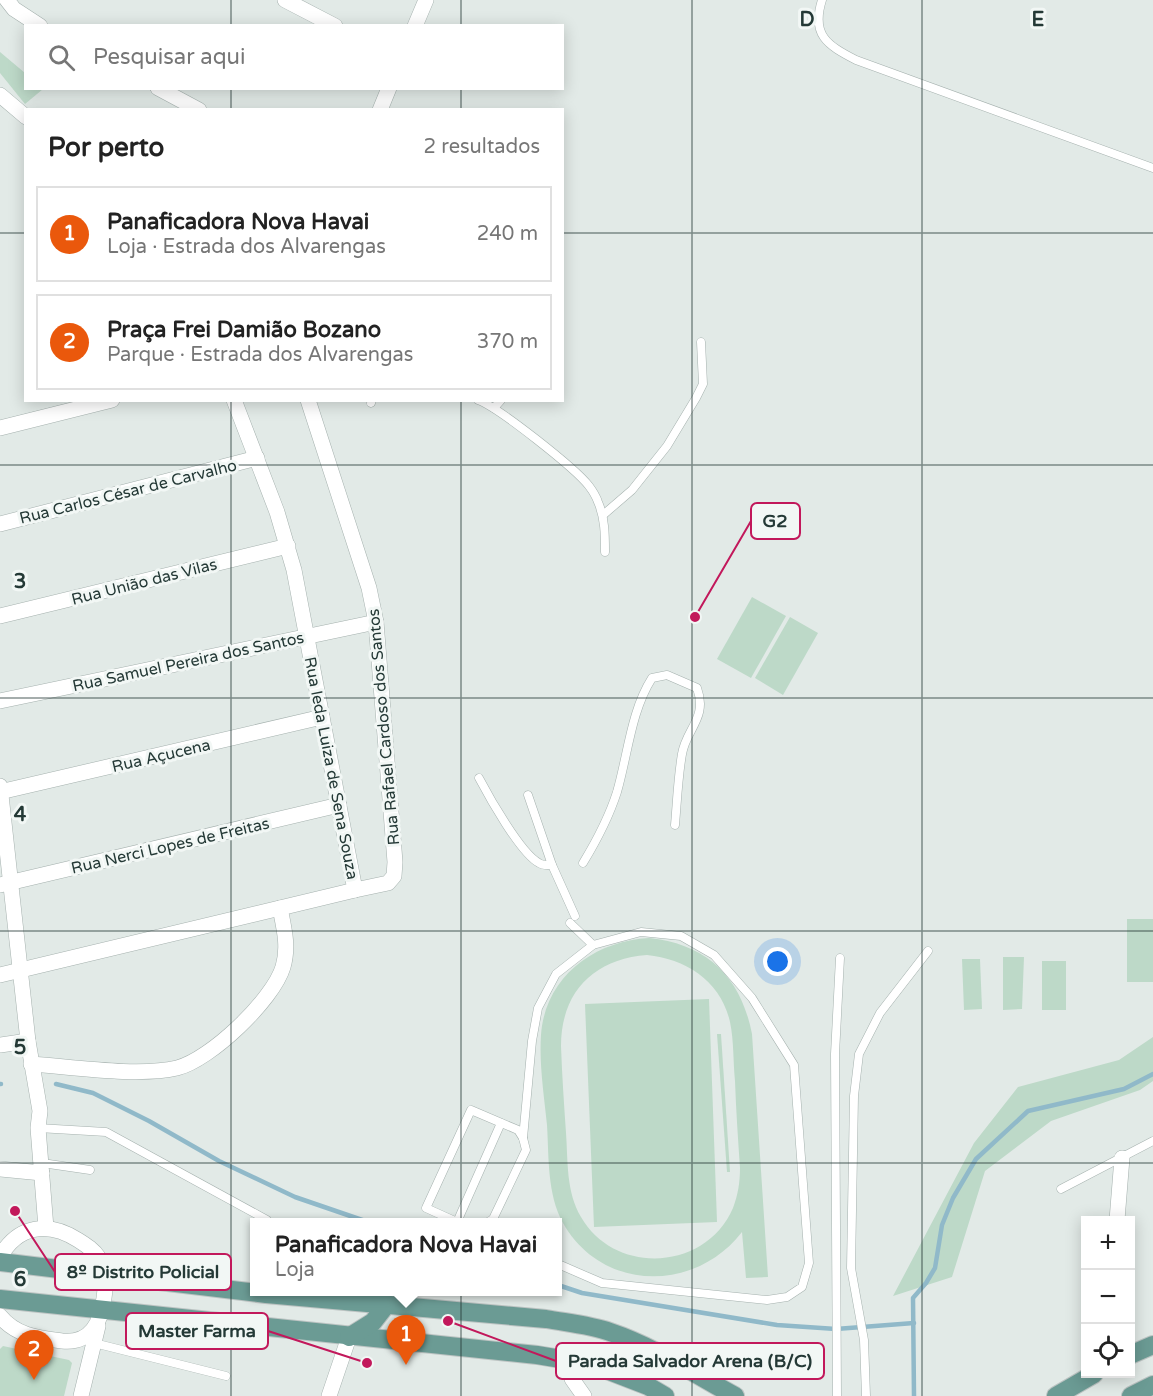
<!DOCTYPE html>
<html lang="pt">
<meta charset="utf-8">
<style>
:root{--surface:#fff;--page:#f6f6f6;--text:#222;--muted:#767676;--line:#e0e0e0;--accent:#ea580c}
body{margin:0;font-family:"Varela Round",sans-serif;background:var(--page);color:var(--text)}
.controls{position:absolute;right:18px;bottom:18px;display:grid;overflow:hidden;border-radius:0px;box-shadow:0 3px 15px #0003}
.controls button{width:54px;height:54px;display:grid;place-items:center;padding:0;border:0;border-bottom:2px solid var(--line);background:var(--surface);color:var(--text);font:30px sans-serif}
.you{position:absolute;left:778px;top:962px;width:21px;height:21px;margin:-15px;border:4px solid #fff;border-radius:50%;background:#1a73e8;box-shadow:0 0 0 9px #1a73e833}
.badge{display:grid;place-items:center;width:39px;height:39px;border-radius:50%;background:var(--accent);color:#fff;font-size:20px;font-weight:700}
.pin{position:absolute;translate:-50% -50px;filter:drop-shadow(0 2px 3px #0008)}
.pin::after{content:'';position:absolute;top:32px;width:21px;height:18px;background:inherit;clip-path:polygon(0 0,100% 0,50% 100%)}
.popup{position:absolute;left:250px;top:1218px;width:312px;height:78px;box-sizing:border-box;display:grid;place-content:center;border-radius:0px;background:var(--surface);filter:drop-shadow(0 2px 4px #0005);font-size:20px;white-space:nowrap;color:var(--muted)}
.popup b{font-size:22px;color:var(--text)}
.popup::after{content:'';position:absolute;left:50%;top:100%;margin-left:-12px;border:12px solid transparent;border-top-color:var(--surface)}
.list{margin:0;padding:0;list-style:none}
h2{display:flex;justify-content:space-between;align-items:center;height:78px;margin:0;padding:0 24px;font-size:26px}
h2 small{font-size:20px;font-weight:400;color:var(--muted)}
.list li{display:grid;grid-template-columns:39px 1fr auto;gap:18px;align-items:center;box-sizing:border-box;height:96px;margin:0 12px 12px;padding:0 12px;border:2px solid var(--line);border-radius:0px}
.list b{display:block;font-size:22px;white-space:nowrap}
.list p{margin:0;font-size:20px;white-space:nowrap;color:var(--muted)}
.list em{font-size:20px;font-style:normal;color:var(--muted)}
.icon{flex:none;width:33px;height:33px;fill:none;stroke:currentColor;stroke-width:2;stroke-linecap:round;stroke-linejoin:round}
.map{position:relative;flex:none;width:1153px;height:1396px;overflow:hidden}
.search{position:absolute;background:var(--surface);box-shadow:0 3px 15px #0003;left:24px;top:24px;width:540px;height:66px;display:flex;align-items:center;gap:15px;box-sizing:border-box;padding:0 21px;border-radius:0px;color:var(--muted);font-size:22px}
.panel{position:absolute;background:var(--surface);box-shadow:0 3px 15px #0003;left:24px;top:108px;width:540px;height:294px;border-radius:0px}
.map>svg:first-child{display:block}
.green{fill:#bdd9c8;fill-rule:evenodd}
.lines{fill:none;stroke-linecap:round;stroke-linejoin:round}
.stream{stroke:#90b9c9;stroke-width:4.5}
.lane-casing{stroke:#a5b1ae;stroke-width:9}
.street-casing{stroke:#a5b1ae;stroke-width:16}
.primary-casing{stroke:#bdc4c3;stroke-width:20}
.lane{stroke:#fff;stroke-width:8}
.street{stroke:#fff;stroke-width:15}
.primary{stroke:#6b9b94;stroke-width:18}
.grid{fill:none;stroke:#243936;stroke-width:1.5;stroke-opacity:0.55}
.labels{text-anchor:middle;stroke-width:6;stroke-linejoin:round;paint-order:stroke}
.street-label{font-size:16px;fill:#243936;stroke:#f2f7f5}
.grid-label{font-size:20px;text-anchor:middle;font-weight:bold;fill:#243936;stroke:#f2f7f5;stroke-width:6;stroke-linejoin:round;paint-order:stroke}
.leader{fill:none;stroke:#c2185b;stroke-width:2}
.callout-dot{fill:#c2185b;stroke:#f2f7f5;stroke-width:2}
.callout{fill:#f2f7f5;stroke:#c2185b;stroke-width:2}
.callout-label{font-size:18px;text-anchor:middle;font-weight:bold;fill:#243936}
</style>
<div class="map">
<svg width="1153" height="1396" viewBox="0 0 1153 1396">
<rect width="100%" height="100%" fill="#e2eae7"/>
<g class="green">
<path d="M0,52l25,21 1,15 17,1 -18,15 -25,-31z"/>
<path d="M752,597l34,19 -35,62 -34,-19z"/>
<path d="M790,617l28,16 -35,62 -28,-17z"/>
<rect x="1127" y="919" width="26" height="63"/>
<path d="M649,938c58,6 92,39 103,96l16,243 -22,1 -4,-46c-47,61 -140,60 -179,-9 -16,-29 -14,-66 -16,-98 -3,-30 -8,-61 -6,-90 4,-58 53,-94 108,-97zM647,955c39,4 74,26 83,67 4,19 3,40 5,59 1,29 3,58 5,87 0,14 -2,27 -7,40 -27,63 -118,68 -152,9 -15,-25 -13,-56 -15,-84 -2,-29 -4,-58 -5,-87 0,-54 33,-87 86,-91z"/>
<path d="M1003,957h21l-2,52 -19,1z"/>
<path d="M962,959h18l2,50 -18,1z"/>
<rect x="1042" y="961" width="24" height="49"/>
<path d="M709,999l8,223 -123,5 -9,-223z"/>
<path d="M717,1034h4l9,138h-3z"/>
<path d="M1153,1037v44l-13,9 -89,31 -66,50 -33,106 -59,19 81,-153 44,-56 101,-27z"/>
<path d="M3,1346l66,14 3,3 -8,33h-64v-47z"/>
</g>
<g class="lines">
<g class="stream">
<path d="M0,1084h1"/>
<path d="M56,1084l37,9 56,28 70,40 76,36 73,25"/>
<path d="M558,1285l24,8 195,32 59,4 78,-6"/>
<path d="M914,1396l-1,-98 13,-15 9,-15 7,-43 11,-27 23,-39 52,-48 96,-22 29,-15"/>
</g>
<defs>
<g id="lane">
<path d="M822,0c-11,35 5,45 34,60l297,108"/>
<path d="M478,400c20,7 97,68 111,86 3,4 7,10 9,16 7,16 7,33 7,50"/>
<path d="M371,403l1,-3"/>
<path d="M494,408l7,-8"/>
<path d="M603,515l29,-25 35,-44 29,-48 7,-14 -2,-42"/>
<path d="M479,778c10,19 42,76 60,85 4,3 8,2 13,2l-24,-70"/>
<path d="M583,863c14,-23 26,-46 34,-71 11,-38 14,-81 35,-114l15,-3 30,13c11,30 -11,41 -15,66 -4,23 -5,48 -7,71"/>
<path d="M552,865l23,51"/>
<path d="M570,923l23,22"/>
<path d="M38,1128l68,4 161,88"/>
<path d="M523,1138l9,-97 6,-33 18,-34 37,-29 48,-13 40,4 33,19 38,43 42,67 15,198 -7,24 -15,10 -20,3 -165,-17 -44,-19"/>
<path d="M42,1163l48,7"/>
<path d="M1061,1189l92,-48"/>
<path d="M457,1222l-31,-14 45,-98 47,20 5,8 3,12 -33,69 -5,3"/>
<path d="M457,1222l44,-99"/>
<path d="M94,1343l132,33"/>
<path d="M837,1396l-2,-342 5,-96"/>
<path d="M866,1396l-2,-56 -13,-72 3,-172 5,-42 21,-41 48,-62"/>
</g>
<g id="street">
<path d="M7,0l7,9 26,17"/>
<path d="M285,0l50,26"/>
<path d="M415,26l11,-26"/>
<path d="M158,88l41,22"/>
<path d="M0,95l26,22"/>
<path d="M380,110l9,-22"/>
<path d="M308,400l61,188 7,34 19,240 -1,14 -6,7 -33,7"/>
<path d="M0,428l112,-28"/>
<path d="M0,524l257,-66"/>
<path d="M0,616l288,-70"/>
<path d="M0,701l376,-79"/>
<path d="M0,786l28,255 12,70 -2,17 8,100"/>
<path d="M0,792l322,-75"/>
<path d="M0,885l339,-80"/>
<path d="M0,975l355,-85 -61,-320 -17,-58 -43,-112"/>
<path d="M0,1045l28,-4"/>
<path d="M31,1064c42,3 107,13 146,4 33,-8 96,-68 106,-101 6,-20 1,-39 -3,-59"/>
<path d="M0,1169l42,4"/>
<path d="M1117,1220l5,-62"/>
<path d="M0,1257c18,-32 48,-36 78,-17 8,5 16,10 21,18 8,11 7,27 5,40 -3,24 -13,46 -42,43 -23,-3 -46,-5 -62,-25"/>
<path d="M572,1379l12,17"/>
<path d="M81,1396l17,-70"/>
<path d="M329,1396l20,-59"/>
</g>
<g id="primary">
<path d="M0,1262l266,32 280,25c22,4 44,6 64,13 45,15 84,42 125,64"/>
<path d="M0,1299l537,56 54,9 57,22 17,10"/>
<path d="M349,1337l24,-15 14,-18"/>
<path d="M1130,1355l23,-10"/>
<path d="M1056,1396l38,-22"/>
<path d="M1131,1396l22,-11"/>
</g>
</defs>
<use href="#lane" class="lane-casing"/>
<use href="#street" class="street-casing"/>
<use href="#primary" class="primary-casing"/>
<use href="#lane" class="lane"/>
<use href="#street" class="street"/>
<use href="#primary" class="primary"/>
</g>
<path class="grid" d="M231,0v26M461,0v26M692,0v1396M922,0v1396M231,88v22M461,88v22M0,233h26M562,233h591M231,400v996M461,400v996M0,465h1153M0,698h1153M0,931h1153M0,1163h1153"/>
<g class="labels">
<g class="street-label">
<text transform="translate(128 491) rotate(-14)" y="6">Rua Carlos César de Carvalho</text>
<text transform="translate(144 581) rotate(-14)" y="6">Rua União das Vilas</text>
<text transform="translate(188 661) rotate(-12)" y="6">Rua Samuel Pereira dos Santos</text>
<text transform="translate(383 727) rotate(-95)" y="6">Rua Rafael Cardoso dos Santos</text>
<text transform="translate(161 755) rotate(-13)" y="6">Rua Açucena</text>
<text transform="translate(332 768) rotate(79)" y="6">Rua Ieda Luiza de Sena Souza</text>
<text transform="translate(170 845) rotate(-13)" y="6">Rua Nerci Lopes de Freitas</text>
</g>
</g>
<g class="grid-label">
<text x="807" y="26">D</text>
<text x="1038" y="26">E</text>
<text x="20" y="588">3</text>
<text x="20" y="821">4</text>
<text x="20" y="1054">5</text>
<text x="20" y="1286">6</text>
</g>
<path class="leader" d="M695 617L751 521M15 1211L55 1272M367 1363L268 1331M448 1321L556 1361"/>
<g class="callout-dot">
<circle cx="695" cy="617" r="6"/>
<circle cx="15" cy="1211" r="6"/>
<circle cx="367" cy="1363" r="6"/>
<circle cx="448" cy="1321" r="6"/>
</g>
<g class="callout">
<rect x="751" y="503" width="49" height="36" rx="6"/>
<rect x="55" y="1254" width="176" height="36" rx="6"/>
<rect x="126" y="1313" width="142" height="36" rx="6"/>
<rect x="556" y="1343" width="268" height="36" rx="6"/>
</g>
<g class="callout-label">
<text x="775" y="527">G2</text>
<text x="143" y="1278">8º Distrito Policial</text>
<text x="197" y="1337">Master Farma</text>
<text x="690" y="1367">Parada Salvador Arena (B/C)</text>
</g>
</svg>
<div class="controls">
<button>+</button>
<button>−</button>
<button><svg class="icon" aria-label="locate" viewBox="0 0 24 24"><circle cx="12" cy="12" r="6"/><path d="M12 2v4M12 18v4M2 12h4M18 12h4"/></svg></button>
</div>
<div class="you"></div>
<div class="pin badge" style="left:406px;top:1365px">1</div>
<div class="popup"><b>Panaficadora Nova Havai</b>Loja</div>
<div class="pin badge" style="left:34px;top:1380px">2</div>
<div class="search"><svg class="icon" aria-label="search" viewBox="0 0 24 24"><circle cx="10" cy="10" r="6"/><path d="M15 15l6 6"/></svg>Pesquisar aqui</div>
<section class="panel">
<h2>Por perto<small>2 resultados</small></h2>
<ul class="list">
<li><span class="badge">1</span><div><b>Panaficadora Nova Havai</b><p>Loja · Estrada dos Alvarengas</p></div><em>240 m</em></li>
<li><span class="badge">2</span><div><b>Praça Frei Damião Bozano</b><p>Parque · Estrada dos Alvarengas</p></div><em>370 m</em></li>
</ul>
</section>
</div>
